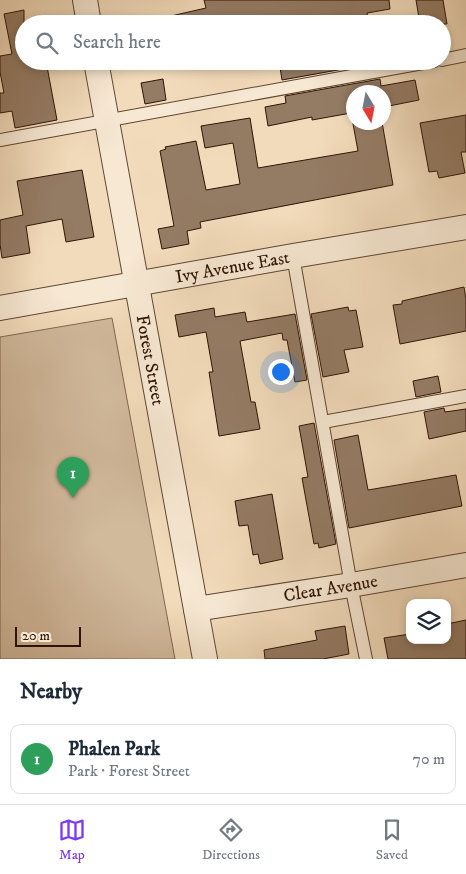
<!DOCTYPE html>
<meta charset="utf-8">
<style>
:root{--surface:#fff;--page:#f6f6f7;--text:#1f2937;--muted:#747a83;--line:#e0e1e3;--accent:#7c3aed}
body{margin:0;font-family:"IM FELL DW Pica",serif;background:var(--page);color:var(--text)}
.controls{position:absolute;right:15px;bottom:15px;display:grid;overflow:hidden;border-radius:10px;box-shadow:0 2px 8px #0003}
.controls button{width:45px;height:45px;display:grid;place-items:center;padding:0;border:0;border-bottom:1px solid var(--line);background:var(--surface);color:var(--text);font:25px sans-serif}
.compass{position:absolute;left:346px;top:85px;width:45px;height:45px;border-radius:50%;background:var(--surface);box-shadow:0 2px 8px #0003;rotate:170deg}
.scale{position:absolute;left:15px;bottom:12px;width:66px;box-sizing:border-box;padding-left:5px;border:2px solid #2f1405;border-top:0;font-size:14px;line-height:18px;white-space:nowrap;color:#2f1405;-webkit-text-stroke:4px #f7e8d3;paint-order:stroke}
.you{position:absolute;left:280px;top:371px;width:18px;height:18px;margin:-12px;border:4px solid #fff;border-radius:50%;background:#1a73e8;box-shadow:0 0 0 8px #1a73e833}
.badge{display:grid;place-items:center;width:32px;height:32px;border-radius:50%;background:var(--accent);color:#fff;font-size:16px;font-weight:700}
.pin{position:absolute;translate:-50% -41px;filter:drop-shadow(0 1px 2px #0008)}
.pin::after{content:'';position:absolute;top:26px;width:18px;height:15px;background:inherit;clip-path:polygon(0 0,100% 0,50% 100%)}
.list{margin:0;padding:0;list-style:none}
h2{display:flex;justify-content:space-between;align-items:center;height:65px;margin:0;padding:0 20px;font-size:21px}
h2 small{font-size:16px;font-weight:400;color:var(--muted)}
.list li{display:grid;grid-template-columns:32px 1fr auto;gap:15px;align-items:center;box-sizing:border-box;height:70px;margin:0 10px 10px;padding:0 10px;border:1px solid var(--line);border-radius:10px}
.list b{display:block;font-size:19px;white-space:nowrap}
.list p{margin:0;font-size:16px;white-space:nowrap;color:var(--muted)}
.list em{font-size:16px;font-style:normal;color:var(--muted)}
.icon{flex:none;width:28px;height:28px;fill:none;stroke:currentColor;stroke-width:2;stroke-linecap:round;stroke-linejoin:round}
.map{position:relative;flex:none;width:466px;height:659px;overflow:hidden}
.search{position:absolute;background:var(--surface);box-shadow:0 2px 8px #0003;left:15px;right:15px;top:15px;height:55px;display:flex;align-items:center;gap:12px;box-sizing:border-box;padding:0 18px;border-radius:28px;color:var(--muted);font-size:19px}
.sheet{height:145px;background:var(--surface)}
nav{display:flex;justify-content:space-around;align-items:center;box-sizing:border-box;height:70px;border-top:1px solid var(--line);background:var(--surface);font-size:14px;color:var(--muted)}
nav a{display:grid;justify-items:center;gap:2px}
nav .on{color:var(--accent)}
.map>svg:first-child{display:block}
.green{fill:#d1b99c;stroke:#806650}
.building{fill:#947b64;stroke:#2f1405}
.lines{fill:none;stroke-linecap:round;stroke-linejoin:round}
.service-casing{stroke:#604632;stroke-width:14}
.minor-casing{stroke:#604632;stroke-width:26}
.service{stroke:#f7e8d3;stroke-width:12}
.minor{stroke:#f7e8d3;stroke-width:24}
.labels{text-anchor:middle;stroke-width:4;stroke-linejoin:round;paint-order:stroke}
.street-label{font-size:18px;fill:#2f1405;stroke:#f7e8d3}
</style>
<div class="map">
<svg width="466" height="659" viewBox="0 0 466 659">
<rect width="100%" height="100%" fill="#f2dbbb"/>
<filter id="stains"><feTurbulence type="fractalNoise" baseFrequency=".004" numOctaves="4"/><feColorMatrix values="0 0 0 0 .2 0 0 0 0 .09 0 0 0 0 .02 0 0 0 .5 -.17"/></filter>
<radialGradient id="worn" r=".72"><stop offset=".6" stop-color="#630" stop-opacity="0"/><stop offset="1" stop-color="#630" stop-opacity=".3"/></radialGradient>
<path class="green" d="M112,318l63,341h-175v-322z"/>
<g class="building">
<path d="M204,0h185l1,9 -23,4 2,11h-25l-1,-6 -35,6h-14v-4l-20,4h-16v-3l-18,3h-68l-1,-8 35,-8z"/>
<path d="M416,0h27l4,24h-27z"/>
<path d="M24,10v51h22l11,59 -42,8 -3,-17 -12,2v-20h4l-4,-21v-16l12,-2 -8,-40z"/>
<path d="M279,61h97l1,2 -95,17z"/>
<path d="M163,79l3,21 -21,4 -4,-21z"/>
<path d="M380,79l1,7 34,-6 4,20 -35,7v-15h-30v30h28l11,63 -193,37 1,6 -14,3 2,13 -27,5 -4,-20 16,-3 -14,-75 6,-2 -1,-2 31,-6 10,49 34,-6 -7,-41 -28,5 -4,-22 49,-8 8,50 100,-17 -7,-38 -39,7v-3l-44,9 -3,-19 21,-4 -1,-7z"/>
<path d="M466,115v37h-5l4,21 -26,5 -2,-7 -8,1 -9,-49z"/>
<path d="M82,170l12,67 -28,5 -4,-23 -36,7 4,27 -28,5 -2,-14v-24l23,-5 -6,-34z"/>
<path d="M464,287l2,12v32l-66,13 -7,-39 9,-1v-3z"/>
<path d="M348,307l1,4 7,-1 7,37 -19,3 5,22 -26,5 -12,-63z"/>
<path d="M214,308l1,9 30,-5 2,10 48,-8 12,66 -12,2 -8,-42h-4l-1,-7 -42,8 11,61h4l5,27 -41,7 -10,-64h4l-7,-40 -27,5 -4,-22z"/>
<path d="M438,376l3,16 -25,5 -3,-16z"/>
<path d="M444,408l1,4 21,-3v22l-37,8 -5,-27z"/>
<path d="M314,423l22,121 -17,4 -1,-5 -4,1 -12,-66 6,-1 -9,-51z"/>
<path d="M358,435l10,55 88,-15 6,31 -113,22 -15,-88z"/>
<path d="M272,494l11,65 -23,5 -2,-10 -5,1 -5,-30 -9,1 -4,-25z"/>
<path d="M466,620v39h-78l-4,-21 26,-4v6h37v-16z"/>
<path d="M345,626l4,28 -26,5h-58l-1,-9 53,-10 -2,-9z"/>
</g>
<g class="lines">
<defs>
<g id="service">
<path d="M442,60l24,-5"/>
<path d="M0,140l434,-79"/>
<path d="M293,256l58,329 15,74"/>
<path d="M323,422l143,-26"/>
</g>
<g id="minor">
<path d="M85,0l4,24"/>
<path id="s1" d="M96,61l109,598"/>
<path id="s2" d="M0,308l293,-52 173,-29"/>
<path id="s3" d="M196,609l155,-24 115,-20"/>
</g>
</defs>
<use href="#service" class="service-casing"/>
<use href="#minor" class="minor-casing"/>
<use href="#service" class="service"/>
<use href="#minor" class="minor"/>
</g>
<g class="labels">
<g class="street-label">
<text dy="6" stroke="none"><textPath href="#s2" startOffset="236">Ivy Avenue East</textPath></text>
<text dy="6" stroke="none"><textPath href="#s1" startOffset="304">Forest Street</textPath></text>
<text dy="6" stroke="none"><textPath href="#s3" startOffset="136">Clear Avenue</textPath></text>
</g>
</g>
<rect width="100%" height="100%" filter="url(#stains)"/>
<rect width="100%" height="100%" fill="url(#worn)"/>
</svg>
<div class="controls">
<button><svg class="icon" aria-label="layers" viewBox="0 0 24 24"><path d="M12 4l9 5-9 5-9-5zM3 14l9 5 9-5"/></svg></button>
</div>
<svg class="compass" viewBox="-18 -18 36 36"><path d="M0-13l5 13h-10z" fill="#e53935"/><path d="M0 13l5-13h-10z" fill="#747a83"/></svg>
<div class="scale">20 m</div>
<div class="you"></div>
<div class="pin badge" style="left:73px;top:498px;background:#2e9e5b">1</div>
<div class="search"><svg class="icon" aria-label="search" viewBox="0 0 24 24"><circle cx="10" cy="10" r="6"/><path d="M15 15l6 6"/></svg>Search here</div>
</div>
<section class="sheet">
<h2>Nearby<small></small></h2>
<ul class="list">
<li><span class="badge" style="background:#2e9e5b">1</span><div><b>Phalen Park</b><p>Park · Forest Street</p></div><em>70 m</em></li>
</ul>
</section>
<nav>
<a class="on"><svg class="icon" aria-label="map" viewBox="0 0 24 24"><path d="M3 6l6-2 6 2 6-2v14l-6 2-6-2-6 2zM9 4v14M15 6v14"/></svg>Map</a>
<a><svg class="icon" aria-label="directions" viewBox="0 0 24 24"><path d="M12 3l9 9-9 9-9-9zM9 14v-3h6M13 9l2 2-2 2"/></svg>Directions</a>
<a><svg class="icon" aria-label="saved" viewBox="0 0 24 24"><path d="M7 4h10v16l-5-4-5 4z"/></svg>Saved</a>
</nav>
